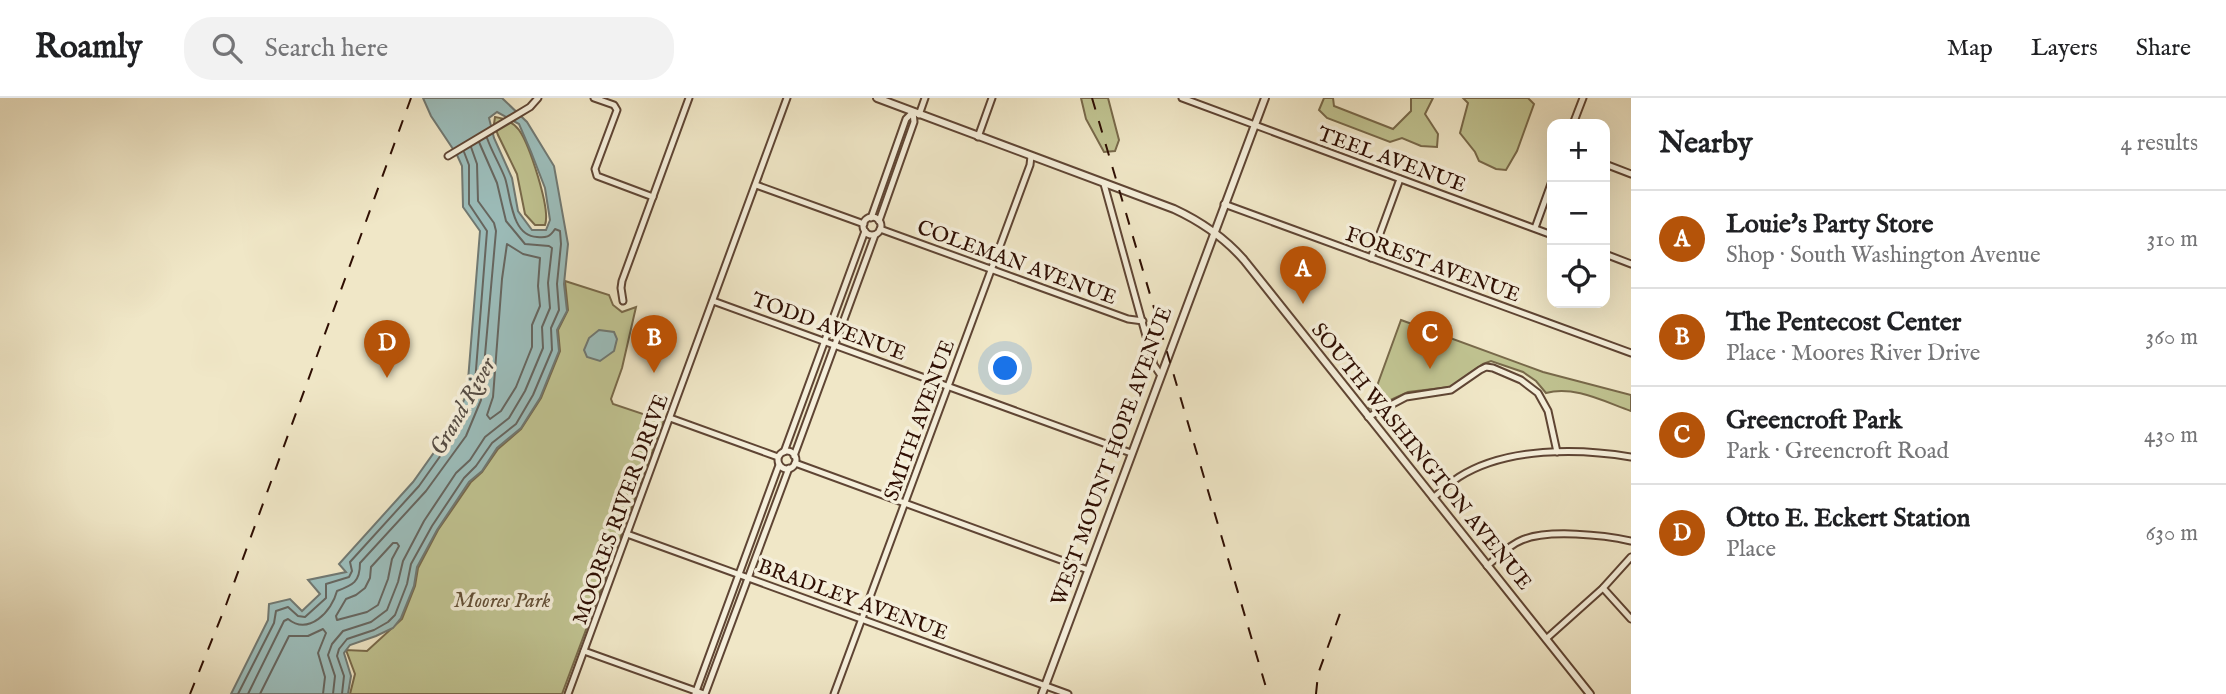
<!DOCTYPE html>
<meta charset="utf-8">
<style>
:root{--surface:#fff;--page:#f2f2f2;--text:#202124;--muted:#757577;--line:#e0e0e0;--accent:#b45309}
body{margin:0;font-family:"IM FELL English",serif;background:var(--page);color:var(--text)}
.controls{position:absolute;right:21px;top:21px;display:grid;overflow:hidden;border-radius:14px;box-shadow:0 7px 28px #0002}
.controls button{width:63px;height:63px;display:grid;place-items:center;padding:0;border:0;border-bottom:2px solid var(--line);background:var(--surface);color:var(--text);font:35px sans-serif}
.you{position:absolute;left:1006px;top:271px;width:24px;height:24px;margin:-18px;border:5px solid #fff;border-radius:50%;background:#1a73e8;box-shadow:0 0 0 10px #1a73e833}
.badge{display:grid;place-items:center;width:46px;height:46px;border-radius:50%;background:var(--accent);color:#fff;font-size:23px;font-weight:700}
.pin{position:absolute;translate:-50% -58px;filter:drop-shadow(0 2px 4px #0008)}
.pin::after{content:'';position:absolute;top:37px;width:24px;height:21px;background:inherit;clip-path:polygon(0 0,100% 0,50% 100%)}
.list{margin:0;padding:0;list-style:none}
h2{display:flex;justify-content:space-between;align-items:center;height:91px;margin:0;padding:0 28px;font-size:30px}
h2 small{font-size:23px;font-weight:400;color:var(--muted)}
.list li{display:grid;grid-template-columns:46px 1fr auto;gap:21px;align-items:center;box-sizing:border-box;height:98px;padding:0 28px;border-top:2px solid var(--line)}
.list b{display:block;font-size:26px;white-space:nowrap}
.list p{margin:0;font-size:23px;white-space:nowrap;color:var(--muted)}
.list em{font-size:23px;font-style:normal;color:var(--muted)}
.icon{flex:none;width:38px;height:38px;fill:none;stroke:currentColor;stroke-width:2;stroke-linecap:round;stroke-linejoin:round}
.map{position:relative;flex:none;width:1631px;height:596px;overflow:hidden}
header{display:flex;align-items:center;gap:42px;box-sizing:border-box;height:98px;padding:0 35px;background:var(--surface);border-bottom:2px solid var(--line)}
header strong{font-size:33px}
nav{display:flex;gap:38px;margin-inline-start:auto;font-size:24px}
.search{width:490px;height:63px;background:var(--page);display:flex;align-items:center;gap:18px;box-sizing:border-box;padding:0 24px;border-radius:28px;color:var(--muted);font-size:26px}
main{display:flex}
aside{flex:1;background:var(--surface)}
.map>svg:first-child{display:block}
.green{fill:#c0c391;stroke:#78694a;stroke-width:2}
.water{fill:#9cbebc;stroke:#707872;stroke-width:2;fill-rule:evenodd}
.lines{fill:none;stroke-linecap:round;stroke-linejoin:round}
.shore{stroke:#666660;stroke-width:2}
.minor-casing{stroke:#5f4534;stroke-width:9}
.tertiary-casing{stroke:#5f4534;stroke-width:10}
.minor{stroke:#f5efdb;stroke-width:5}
.tertiary{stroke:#f5efdb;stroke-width:6}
.rail{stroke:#2f0f03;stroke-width:2;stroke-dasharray:12 12;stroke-linecap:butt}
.labels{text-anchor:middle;stroke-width:7;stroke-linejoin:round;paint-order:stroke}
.street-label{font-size:21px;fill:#2f0f03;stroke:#f5efdb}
.park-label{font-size:21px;font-style:italic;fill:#624e35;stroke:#f5efdb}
.water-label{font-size:23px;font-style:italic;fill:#554c44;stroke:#f5efdb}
</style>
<header>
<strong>Roamly</strong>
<div class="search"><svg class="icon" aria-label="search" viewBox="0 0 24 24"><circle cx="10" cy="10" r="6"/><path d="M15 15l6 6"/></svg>Search here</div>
<nav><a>Map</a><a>Layers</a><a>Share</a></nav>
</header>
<main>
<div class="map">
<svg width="1631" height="596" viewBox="0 0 1631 596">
<rect width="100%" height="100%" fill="#f0e7c7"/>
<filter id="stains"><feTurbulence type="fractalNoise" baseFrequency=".00286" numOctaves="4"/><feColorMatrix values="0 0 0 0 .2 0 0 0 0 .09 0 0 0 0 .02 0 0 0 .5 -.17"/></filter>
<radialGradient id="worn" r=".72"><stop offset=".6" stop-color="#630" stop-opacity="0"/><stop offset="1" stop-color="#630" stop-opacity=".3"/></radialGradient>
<g class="green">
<path d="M1081,0h27l11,42 -4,11 -11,1 -18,-33z"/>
<path d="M1324,0h9l1,8 59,23 18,-18v-13h22l-8,16 13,20 -1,13 -16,-1 -19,-8 -12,4 -63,-24 -8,-8z"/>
<path d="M1463,0h65l6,6 -17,47 -11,19 -10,-1 -17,-8 -4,-9 -15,-19 8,-30z"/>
<path d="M495,19c8,1 18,5 24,13 10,14 32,79 26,95h-10l-10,-11 -8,-40 -19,-39 -4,-11z"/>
<path d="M565,183l44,14 4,10 9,7 14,-5 -14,61 -11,31 2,5 51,17 -102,273h-212l5,-20 -9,-24 21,1 35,-32 13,-33 3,-18 20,-38 33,-48 11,-10 16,-23 23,-20 20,-31 19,-47 -2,-21 10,-20z"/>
<path d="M1401,222l142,52 88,23v16c-26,-9 -57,-26 -85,-18l-10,-12 -13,-9 -32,-11 -8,3 -33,23 -42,5 -37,17 -2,-1z"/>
</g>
<g class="water">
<path d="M423,0h79l25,24 27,44 14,78 -4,40 3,27 -10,19 2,21 -19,47 -19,30 -24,20 -15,23 -13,11 -32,48 -20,37 -3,19 -13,32 -8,10 -17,8 -26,9 -6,8 7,23 -3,18h-117l37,-74 1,-16 21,-5 12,12 18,-17 -12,-14 38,-8 -7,-8 74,-82 39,-55 15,-34 13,-162 -17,-24 -1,-41 -5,-11 -26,-39zM497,14l22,12 12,28 14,36 5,32 -4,10h-14l-14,-19 -6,-33 -18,-40 -5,-20z"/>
<path d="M599,232l15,2 3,7 -3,12 -14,10 -13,-4 -3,-7 5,-12z"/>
</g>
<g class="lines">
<g class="shore">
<path d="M507,146l16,10 17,4 -2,28 2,20 -8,19v22l-16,40 -15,24 -11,8 -3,-4 6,-18 9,-118z"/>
<path d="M393,445h4l2,3 -7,13 -4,20 -10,26 -11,7 -30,8 -1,-4 10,-17 10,-4 9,-7 5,-10 1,-11z"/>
<path d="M238,596l36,-71 2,-12 12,-4 10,9 7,1 21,-19v-14l23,-7 3,-6 -2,-9 69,-76 39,-55 16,-36 13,-164 -18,-27v-39l-5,-13"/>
<path d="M248,596l36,-73 4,-2c21,17 44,-8 49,-28 16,-6 23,-9 23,-28l66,-72 40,-55 15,-36 15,-169 -2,-8 -16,-22 -1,-37 -6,-17"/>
<path d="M260,596l29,-58h19l15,-7 3,4 -8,20 7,24 -2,17"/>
<path d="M333,596l2,-18 -7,-21 4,-11 11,-13 28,-9 16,-12 11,-28 5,-21 21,-40 32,-48 14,-13 15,-23 24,-19 16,-27 18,-43 -1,-21 8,-19 -2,-25 4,-35 -3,-2 -24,-2 -19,-23 -9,-38 -18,-41"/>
<path d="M342,596l2,-18 -7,-20 2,-7 8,-10 27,-9 14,-8 7,-7 12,-31 4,-20 21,-38 32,-48 12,-12 16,-23 24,-19 17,-29 19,-45 -1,-22 8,-18 -2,-26 4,-40 -1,-13 -5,-2c-5,8 -9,9 -18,8 -26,-1 -26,-41 -32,-59 -5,-13 -13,-26 -18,-40"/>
</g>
<defs>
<g id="minor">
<path d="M594,0l20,7 3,5 -22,59 2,7 56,21"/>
<path d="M1182,0l370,137"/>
<path d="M919,17l6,-17"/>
<path d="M1573,26l10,-26"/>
<path d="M978,39l14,-39"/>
<path d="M448,58l82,-49 8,-9"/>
<path d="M1605,66l26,10"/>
<path d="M1104,86l50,181 6,9"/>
<path d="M756,87l108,39"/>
<path d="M1224,106l407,149"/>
<circle cx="872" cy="128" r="9"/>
<path d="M871,120l35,-99 7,-7"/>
<path d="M879,123l35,-99 -1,-10"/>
<path d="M1535,130l17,-47"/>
<path d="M880,131l248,90 15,2"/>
<path d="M1605,156l26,10"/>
<path d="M1371,160l29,-79"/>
<path d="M623,203l-2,-13 1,-7 67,-183"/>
<path d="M713,203l418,152"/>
<path d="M1368,319l38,-20 45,-7 29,-20 6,-3 7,1 28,12 17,13 10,18 9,41"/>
<path d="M670,320l108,39"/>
<circle cx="787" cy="362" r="9"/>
<path d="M784,354l81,-221"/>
<path d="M794,358l81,-221"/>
<path d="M795,365l293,107"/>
<path d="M1433,400c8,-7 17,-15 26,-21 47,-30 120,-29 172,-20"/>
<path d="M627,436l441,160"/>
<path d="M1487,468c11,-9 22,-21 35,-26 26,-11 82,-5 109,1"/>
<path d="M1603,490l28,31"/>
<path d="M1546,541l57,-51 28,-31"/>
<path d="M584,553l120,43"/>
<path d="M568,596l219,-596"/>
<path d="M695,596l84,-229"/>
<path d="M705,596l84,-226"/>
<path d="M834,596l196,-529 1,-9"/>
</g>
<g id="tertiary">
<path d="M877,0l297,111c28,13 50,28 70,51l346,434"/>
<path d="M1042,596l223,-596"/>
</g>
</defs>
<use href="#minor" class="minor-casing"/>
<use href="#tertiary" class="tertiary-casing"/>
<use href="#minor" class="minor"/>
<use href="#tertiary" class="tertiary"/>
<g class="rail">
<path d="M1092,0l176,596"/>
<path d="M190,596l36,-89 185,-507"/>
<path d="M1316,596l2,-20 24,-66"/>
</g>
</g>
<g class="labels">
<g class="street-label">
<text transform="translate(1392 61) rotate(20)" y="7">TEEL AVENUE</text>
<text transform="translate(1017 164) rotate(20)" y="7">COLEMAN AVENUE</text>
<text transform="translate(1433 166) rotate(20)" y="7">FOREST AVENUE</text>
<text transform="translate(829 228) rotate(20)" y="7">TODD AVENUE</text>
<text transform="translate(919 322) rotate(-70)" y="7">SMITH AVENUE</text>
<text transform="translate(1111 358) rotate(-70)" y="7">WEST MOUNT HOPE AVENUE</text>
<text transform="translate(1422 358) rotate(51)" y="7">SOUTH WASHINGTON AVENUE</text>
<text transform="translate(620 411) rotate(-70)" y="7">MOORES RIVER DRIVE</text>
<text transform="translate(853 501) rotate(20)" y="7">BRADLEY AVENUE</text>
</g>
<g class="park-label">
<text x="502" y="509">Moores Park</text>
</g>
<g class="water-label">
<text transform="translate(462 308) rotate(-60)" y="8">Grand River</text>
</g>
</g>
<rect width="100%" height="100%" filter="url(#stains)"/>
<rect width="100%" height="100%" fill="url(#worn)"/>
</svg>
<div class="controls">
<button>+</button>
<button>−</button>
<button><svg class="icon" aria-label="locate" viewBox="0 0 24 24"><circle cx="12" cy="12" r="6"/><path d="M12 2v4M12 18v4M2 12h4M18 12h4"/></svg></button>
</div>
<div class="you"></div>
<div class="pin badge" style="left:1303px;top:206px">A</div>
<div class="pin badge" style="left:654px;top:275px">B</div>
<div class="pin badge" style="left:1430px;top:271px">C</div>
<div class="pin badge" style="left:387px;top:280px">D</div>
</div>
<aside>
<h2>Nearby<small>4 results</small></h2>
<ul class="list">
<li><span class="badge">A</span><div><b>Louie's Party Store</b><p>Shop · South Washington Avenue</p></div><em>310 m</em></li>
<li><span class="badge">B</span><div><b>The Pentecost Center</b><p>Place · Moores River Drive</p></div><em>360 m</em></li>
<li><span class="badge">C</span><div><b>Greencroft Park</b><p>Park · Greencroft Road</p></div><em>430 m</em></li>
<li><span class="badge">D</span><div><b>Otto E. Eckert Station</b><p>Place</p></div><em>630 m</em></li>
</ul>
</aside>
</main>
